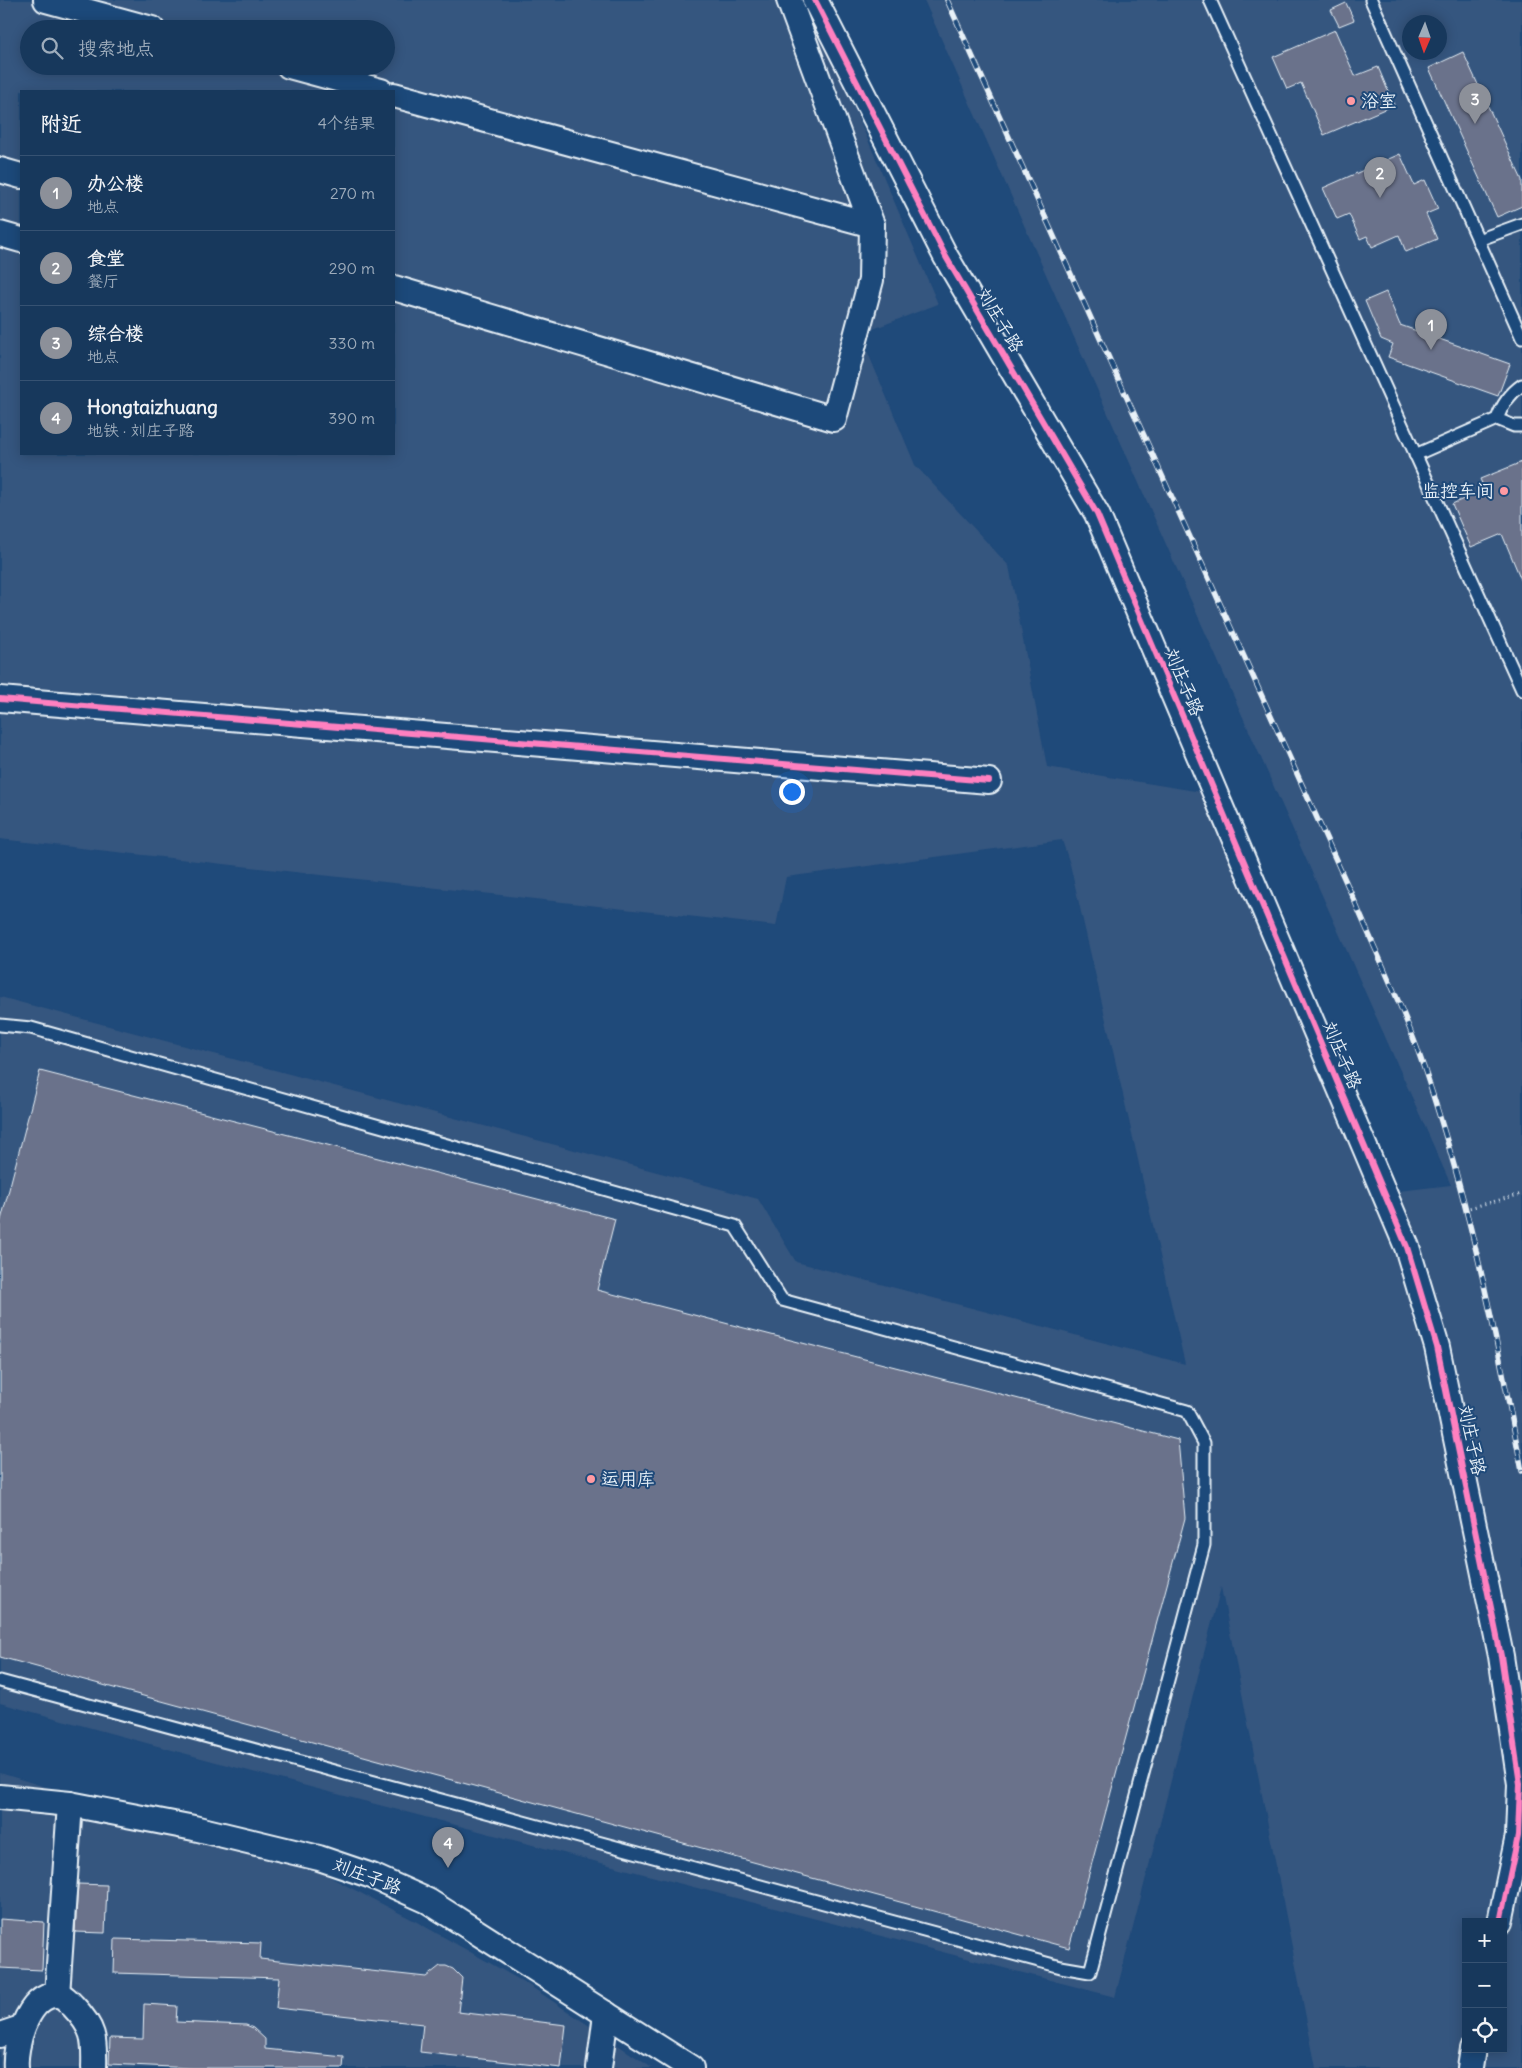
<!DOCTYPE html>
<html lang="zh">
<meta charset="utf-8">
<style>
:root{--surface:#17385c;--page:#203f62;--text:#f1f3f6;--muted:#9eacbb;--line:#365272;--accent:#8c9099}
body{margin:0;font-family:Delius,"LXGW WenKai TC",sans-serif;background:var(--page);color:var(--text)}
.controls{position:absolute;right:15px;bottom:15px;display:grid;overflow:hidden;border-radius:0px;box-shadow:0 2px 12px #0003}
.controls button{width:45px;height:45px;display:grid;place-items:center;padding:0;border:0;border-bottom:1px solid var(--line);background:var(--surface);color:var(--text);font:25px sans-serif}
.compass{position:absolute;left:1402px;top:15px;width:45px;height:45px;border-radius:50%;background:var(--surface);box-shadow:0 2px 12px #0003;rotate:182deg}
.you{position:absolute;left:791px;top:791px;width:18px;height:18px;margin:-12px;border:4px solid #fff;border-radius:50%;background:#1a73e8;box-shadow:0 0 0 8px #1a73e833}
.badge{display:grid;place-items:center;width:32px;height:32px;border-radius:50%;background:var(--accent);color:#fff;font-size:16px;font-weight:700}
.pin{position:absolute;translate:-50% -41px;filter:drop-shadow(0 1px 2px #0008)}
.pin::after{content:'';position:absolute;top:26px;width:18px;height:15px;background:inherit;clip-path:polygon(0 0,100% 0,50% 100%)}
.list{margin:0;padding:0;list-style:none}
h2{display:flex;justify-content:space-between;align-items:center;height:65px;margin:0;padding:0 20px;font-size:21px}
h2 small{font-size:16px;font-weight:400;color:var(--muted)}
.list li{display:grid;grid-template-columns:32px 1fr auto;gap:15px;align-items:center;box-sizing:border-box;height:75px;padding:0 20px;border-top:1px solid var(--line)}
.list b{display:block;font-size:19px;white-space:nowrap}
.list p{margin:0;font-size:16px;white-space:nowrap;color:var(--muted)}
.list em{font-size:16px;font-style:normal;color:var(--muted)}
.icon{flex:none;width:28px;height:28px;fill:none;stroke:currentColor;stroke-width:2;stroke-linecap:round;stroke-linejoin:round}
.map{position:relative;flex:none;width:1522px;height:2068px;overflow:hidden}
.search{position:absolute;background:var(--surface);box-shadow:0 2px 12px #0003;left:20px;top:20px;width:375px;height:55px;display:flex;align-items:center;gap:12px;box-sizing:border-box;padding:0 18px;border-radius:28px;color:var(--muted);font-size:19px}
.panel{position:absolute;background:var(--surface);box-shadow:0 2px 12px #0003;left:20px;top:90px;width:375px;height:365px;border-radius:0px}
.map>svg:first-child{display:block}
.built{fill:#36567f;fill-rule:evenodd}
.building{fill:#6a728b;stroke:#e8f1f8}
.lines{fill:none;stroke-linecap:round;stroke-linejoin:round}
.service-casing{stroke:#e8f1f8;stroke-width:15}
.minor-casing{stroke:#e8f1f8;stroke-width:28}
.path{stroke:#e8f1f8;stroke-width:3;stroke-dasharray:1 4;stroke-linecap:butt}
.service{stroke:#1f4a7a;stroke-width:11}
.minor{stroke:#1f4a7a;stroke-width:24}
.rail-casing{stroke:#e8f1f8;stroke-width:5.5}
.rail{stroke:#1f4a7a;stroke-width:4;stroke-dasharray:11;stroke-linecap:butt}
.cycleway-casing{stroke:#1f4a7a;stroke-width:9}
.cycleway{stroke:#ff80c0;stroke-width:6}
.poi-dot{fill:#ff9aa2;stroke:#1f4a7a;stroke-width:2}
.labels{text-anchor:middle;stroke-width:4;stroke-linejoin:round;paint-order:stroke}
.poi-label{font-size:18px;fill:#e8f1f8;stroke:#1f4a7a;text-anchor:start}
.street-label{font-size:18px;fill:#e8f1f8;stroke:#1f4a7a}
</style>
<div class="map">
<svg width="1522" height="2068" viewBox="0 0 1522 2068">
<rect width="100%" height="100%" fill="#1f4a7a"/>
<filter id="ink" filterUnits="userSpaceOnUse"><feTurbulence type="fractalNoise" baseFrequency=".02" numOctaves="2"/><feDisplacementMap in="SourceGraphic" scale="10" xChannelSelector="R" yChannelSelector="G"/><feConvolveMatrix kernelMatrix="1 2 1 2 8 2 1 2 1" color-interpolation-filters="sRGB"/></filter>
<g filter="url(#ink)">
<g class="built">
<path d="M0,0h808l130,304 -78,30 55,131 94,101 38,201 179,29 173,395 52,-6 -527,-1185h286l312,674v1394h-206l-95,-481 -106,410 -866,-226 -249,-68v-706l758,202 38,63 389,102 -115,-500 -8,-24 -276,37 -10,49 -776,-87zM29,29h357v37h-357zM21,91h373v363h-373zM1466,1922h37v127h-37z"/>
<path d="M1214,0h308v670zM1410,22h30v30h-30z"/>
<path d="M0,1773l316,97 99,51 112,63 125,84h-652z"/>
</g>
<g class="building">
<path d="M1346,3l8,17 -15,6 -8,-16z"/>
<path d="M1335,30l20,46 23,-9 16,38 -70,30 -23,-52 -14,6 -14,-32z"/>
<path d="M1463,52l59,128v26l-25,11 -68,-149z"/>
<path d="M1400,154l14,31 11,-5 13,29 -12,5 11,25 -31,13 -7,-17 -27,12 -5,-11 -7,3 -11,-25 -12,5 -14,-31z"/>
<path d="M1386,292l14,33 110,39 -12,32 -110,-39 5,-13 -12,-5 -16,-38z"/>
<path d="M1522,462v120l-20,-48 -31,13 -19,-43 33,-14 -5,-11z"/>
<path d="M40,1071l575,148 -18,71 581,150 7,78 -116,430 -1069,-291v-433z"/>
<path d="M78,1884l29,1 -2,48 -30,-1z"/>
<path d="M0,1919l44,3 -2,48 -42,-2z"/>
<path d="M115,1939l146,4 -1,16 166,18 14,-11h6l7,3 9,9 -4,34 108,13 -5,43 -141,-16 3,-28 -147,-16 3,-30 -165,-5z"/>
<path d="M144,2004l33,2 -1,16 70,3 7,3 12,11v10l79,8 -1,11h-151l-83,-4 1,-26 33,1z"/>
</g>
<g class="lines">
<defs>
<g id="service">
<path d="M1210,0l312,690"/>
<path d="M1371,0l151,338"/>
<path d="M1478,240l44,-16"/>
<path d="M1497,419c5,-14 12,-25 25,-34"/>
<path d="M1415,455l82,-36 17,7h8"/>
<path d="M0,1025l31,3 704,198 47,74 405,111 17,32v102l-114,427 -29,-5 -1061,-286"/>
</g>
<g id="minor">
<path d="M46,0l106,29"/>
<path d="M815,0l131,257 151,257 310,733 30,100 64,309 19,128 -2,52 -18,86"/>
<path d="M289,66l92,25"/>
<path d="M394,95l478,130 -83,-225"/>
<path d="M0,170l21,6"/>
<path d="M0,234l21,6"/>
<path d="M394,288l440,131 37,-139 1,-55"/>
<path d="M0,699l989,82"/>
<path d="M0,1797l70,7 124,24 125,30 53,18 56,25 263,167"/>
<path d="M57,1995l13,-191"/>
<path d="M0,2035l21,-7"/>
<path d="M16,2068c-2,-22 11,-70 38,-73 9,-1 13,5 19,11 21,22 22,32 21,62"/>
<path d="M599,2068l7,-54"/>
<path d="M1470,2068l3,-19"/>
</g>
</defs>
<use href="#service" class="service-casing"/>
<use href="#minor" class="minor-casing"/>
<path class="path" d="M1465,1209l57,-15"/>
<use href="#service" class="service"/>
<use href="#minor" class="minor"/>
<defs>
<path id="rail" d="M947,0l408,902c20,48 44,97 62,146 49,137 78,281 105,423"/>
</defs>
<use href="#rail" class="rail-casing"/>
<use href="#rail" class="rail"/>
<defs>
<g id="cycleway">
<path d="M815,0l131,257 151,257 310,733 30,100 64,309 19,128 -2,52 -18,86"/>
<path d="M0,699l989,82"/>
</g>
</defs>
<use href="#cycleway" class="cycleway-casing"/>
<use href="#cycleway" class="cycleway"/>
</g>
</g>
<g class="poi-dot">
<circle cx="1351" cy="101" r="5"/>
<circle cx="1504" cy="491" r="5"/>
<circle cx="591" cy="1479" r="5"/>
</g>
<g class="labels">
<g class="poi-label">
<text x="1361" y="107">浴室</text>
<text x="1494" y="497" text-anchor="end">监控车间</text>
<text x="601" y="1485">运用库</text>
</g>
<g class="street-label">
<text transform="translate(1000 320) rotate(59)" y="6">刘庄子路</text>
<text transform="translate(1184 682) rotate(67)" y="6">刘庄子路</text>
<text transform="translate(1342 1055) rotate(67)" y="6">刘庄子路</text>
<text transform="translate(1472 1440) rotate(78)" y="6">刘庄子路</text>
<text transform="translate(367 1876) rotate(21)" y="6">刘庄子路</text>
</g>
</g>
</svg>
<div class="controls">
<button>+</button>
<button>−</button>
<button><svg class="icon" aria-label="locate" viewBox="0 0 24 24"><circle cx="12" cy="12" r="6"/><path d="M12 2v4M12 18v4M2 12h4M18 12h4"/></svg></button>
</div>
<svg class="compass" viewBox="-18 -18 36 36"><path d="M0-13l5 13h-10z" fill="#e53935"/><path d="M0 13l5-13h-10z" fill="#9eacbb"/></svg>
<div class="you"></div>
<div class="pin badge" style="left:1431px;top:350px">1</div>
<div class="pin badge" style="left:1380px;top:198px">2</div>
<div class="pin badge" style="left:1475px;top:124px">3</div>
<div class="pin badge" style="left:448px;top:1868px">4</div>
<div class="search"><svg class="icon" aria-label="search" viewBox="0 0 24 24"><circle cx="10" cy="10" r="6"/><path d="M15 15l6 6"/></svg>搜索地点</div>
<section class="panel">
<h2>附近<small>4个结果</small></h2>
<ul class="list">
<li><span class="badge">1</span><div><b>办公楼</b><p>地点</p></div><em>270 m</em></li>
<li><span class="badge">2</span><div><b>食堂</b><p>餐厅</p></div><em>290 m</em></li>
<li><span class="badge">3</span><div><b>综合楼</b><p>地点</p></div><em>330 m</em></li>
<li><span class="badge">4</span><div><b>Hongtaizhuang</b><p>地铁 · 刘庄子路</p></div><em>390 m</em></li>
</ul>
</section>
</div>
